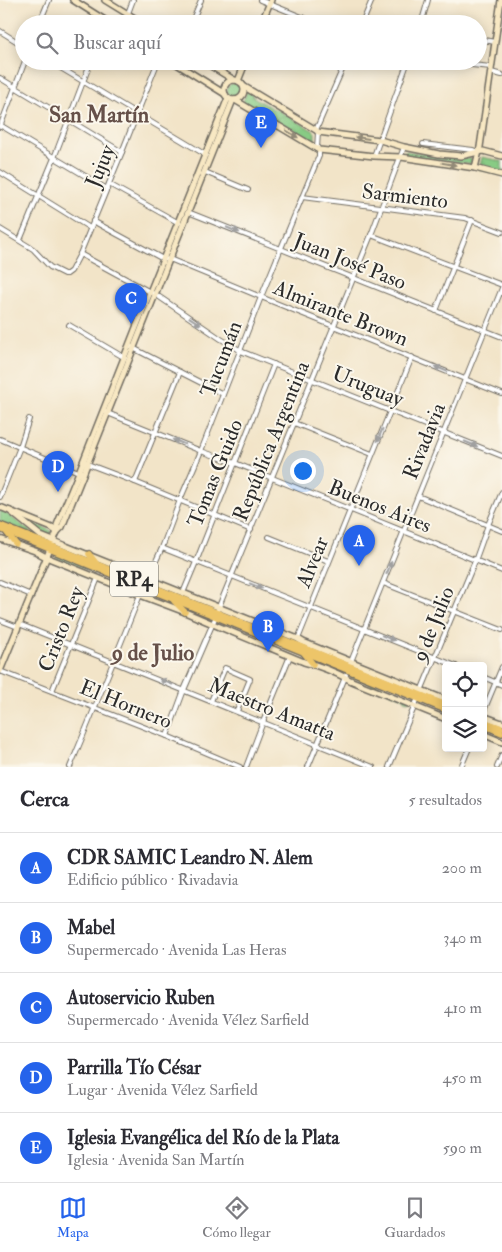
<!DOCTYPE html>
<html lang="es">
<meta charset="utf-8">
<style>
:root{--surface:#fff;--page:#f7f7f7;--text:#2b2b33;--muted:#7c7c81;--line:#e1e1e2;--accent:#2563eb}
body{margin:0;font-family:"IM FELL Double Pica",serif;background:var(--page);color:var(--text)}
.controls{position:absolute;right:15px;bottom:15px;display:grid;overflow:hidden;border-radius:5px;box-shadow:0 2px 12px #0003}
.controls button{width:45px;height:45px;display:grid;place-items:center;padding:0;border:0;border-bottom:1px solid var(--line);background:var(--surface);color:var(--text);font:25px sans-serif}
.you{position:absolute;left:302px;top:470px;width:18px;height:18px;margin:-12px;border:4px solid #fff;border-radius:50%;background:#1a73e8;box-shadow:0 0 0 8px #1a73e833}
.badge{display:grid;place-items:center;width:32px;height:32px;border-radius:50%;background:var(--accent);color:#fff;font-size:16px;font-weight:700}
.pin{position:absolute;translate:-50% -41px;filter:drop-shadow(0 1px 2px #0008)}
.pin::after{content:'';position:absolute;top:26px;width:18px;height:15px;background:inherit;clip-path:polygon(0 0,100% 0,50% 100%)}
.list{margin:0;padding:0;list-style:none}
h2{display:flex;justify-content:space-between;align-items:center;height:65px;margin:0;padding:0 20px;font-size:21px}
h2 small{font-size:16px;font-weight:400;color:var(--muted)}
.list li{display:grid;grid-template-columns:32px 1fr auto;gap:15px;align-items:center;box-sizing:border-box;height:70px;padding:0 20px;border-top:1px solid var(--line)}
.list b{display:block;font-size:19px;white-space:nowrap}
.list p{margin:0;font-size:16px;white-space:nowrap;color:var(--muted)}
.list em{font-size:16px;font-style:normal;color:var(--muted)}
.icon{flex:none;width:28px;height:28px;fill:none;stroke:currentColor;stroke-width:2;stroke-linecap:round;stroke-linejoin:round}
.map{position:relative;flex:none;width:502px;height:767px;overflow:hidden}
.search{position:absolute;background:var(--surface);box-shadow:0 2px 12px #0003;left:15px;right:15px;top:15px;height:55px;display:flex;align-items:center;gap:12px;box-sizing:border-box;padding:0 18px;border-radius:28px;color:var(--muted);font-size:19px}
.sheet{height:415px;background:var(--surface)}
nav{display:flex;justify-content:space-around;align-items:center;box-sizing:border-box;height:70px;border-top:1px solid var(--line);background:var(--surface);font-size:14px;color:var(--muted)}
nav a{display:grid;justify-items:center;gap:2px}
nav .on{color:var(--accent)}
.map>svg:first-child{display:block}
.green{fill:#88cb84;stroke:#5a7b58}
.park{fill:url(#park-crowns);stroke:#5a7b58}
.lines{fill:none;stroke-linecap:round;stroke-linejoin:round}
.street-casing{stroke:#716c62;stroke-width:6}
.secondary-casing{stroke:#716c62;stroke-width:8}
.primary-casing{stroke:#716c62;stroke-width:8}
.street{stroke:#fff;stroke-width:4}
.secondary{stroke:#f8e8c3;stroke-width:5}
.primary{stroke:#edc569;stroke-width:5.5}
.oneway{fill:#928a77}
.oneway2{fill:#a0a0a0}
.labels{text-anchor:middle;stroke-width:4;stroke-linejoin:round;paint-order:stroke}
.shield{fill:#fbf7ec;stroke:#696865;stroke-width:1}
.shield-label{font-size:20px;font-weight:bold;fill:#2b2b2b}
.street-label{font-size:21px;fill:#2b2b2b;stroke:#fbf7ec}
.neighbourhood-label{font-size:22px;font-weight:bold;fill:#655049;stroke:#fbf7ec}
</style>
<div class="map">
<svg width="502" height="767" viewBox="0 0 502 767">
<defs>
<pattern id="park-crowns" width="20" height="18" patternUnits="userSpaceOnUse" patternTransform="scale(1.25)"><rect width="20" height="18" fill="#88cb84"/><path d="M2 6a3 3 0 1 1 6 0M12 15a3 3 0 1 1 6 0" fill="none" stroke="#76ae72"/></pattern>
</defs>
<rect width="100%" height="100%" fill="#fbf7ec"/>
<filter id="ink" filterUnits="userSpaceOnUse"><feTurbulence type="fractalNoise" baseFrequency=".02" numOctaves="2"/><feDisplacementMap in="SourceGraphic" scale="10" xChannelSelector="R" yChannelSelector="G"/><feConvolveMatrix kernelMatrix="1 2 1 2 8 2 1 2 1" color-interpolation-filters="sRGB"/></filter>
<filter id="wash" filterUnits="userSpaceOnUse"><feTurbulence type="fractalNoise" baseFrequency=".0096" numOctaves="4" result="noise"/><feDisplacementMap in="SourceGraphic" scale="20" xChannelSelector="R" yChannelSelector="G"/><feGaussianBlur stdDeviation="1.12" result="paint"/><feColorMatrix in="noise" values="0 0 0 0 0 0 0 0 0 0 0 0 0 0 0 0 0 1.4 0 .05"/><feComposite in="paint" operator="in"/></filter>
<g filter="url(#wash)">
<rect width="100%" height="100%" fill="#f2e4c8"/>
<g class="green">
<path d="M0,509l3,2 38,28 -41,-16z"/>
<path d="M22,519l28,11 2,1 -2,4c-10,1 -20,-10 -28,-16z"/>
<path d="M57,555h2l113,45 5,6h-4l-2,-4 -22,-9 -2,2 -11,-5 -1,-3 -36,-15 -3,2 -39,-15 -1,-2z"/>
<path d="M352,675l58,23v2l-3,1 -2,-1v-2l-30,-12 -3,1 -1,-3 -14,-6 -3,1 -2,-1z"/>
</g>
<g class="park">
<circle cx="234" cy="90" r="7"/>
<path d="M247,91h1l5,4v2l21,12h2l38,22 1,2v10l-2,1 -8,-5 -1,-3 -21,-12h-5l-34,-21 -1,-2z"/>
<path d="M405,151l67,8 -1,5 -68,-8z"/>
<path d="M482,157l20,4v13l-23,-5z"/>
</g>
</g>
<g filter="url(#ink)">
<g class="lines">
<defs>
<g id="street">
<path d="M260,0l59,24"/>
<path d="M39,24l10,-24"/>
<path d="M124,24l9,-24"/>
<path d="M191,24l10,-24"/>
<path d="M362,24l10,-24"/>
<path d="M421,24l7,-24"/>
<path d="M0,31l24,15"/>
<path d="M478,39l17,3"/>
<path d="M49,61l157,94"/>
<path d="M434,61l57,6"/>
<path d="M491,72l11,3"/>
<path d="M0,78l122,74"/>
<path d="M0,125l107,64"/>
<path d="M0,127l25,-66"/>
<path d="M316,130l30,-69"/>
<path d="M423,144l50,6 5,2"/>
<path d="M317,149l1,-17"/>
<path d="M374,156l34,-95"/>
<path d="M0,172l90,56"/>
<path d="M205,172l43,18"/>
<path d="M109,184l70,39"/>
<path d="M302,197l163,21 37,14"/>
<path d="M188,212l314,125"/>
<path d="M93,221l70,38 9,1 89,37 241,97"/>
<path d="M0,229l33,20 17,18 14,7h3l4,-3 9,-17 70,38 5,2 66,45 22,13 259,104"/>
<path d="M371,235l131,50"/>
<path d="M20,240l34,-82 37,-97"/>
<path d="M80,254l42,-102 36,-91"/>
<path d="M436,311l36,-91"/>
<path d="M69,325l56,33"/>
<path d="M129,346l94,48"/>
<path d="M105,412l96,39 34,12 267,108"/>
<path d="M294,423l78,31"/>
<path d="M0,439l81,34"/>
<path d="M85,463l50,19 116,48"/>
<path d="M135,482l45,-110"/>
<path d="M418,496l84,35"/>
<path d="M0,497l20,-50 9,-28"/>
<path d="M269,537l59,24"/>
<path d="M162,548l294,118"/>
<path d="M148,578l14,-30 18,-48 21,-49 60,-154 58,-141v-6"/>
<path d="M0,582l31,13"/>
<path d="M383,583l119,47"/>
<path d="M183,593l13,-31 78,-198"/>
<path d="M218,609l153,-374 33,-88"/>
<path d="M0,620l18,7"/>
<path d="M19,624l354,143"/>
<path d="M298,639l114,-282"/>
<path d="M350,664l152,-376"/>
<path d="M0,671l167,65 73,31"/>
<path d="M483,677l19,8"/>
<path d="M52,691l46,-113"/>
<path d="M421,691l54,-130 13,-36 14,-33"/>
<path d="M211,701l14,-33 25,11 -13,32"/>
<path d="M483,713l19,-46"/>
<path d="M167,736l17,-46 32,-74"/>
<path d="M70,767c24,-57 47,-114 70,-172"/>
<path d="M246,767l17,-45 27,-66"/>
<path d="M308,767l38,-92"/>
<path d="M389,767l29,-69"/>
<path d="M461,767l8,-19"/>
<path d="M497,767l5,-12"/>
</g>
<g id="secondary">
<path d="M73,0l38,24"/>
<path d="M105,0l39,24"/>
<path d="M261,24l10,-24"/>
<path d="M172,61l53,33"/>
<path d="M203,61l31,19"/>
<circle cx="234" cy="90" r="10"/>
<path d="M238,81l8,-20"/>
<path d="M243,86l73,44 2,2 62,8 24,7 35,7 22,2 22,-5 19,5"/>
<path d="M235,100l84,50 55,6 27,1 74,11 27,7"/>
<path d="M475,168l5,-21 21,-147"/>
<path d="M0,507l52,21 5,4"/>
<path d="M10,511l31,25 257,103 5,3 143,58"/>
<path d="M57,532l5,-5 171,-427"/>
<path d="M0,539l35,12 11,6 94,38 45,17 35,15 84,35c17,4 33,11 48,19l94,38"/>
<path d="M0,671l57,-139v-7l22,-53 71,-180 78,-194"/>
<path d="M483,716l19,7"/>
<path d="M483,734l19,8"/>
</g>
<g id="primary">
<path d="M0,525l446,180"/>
<path d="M0,529l446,181"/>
<path d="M7,533l9,11"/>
<path d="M89,554l7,9"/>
<path d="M174,601l11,11"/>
<path d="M304,653l9,11"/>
<path d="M483,721l19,7"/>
<path d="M483,725l19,8"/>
</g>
</defs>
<use href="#street" class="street-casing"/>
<use href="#secondary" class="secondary-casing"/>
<use href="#primary" class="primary-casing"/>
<use href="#street" class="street"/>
<use href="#secondary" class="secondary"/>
<use href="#primary" class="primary"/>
</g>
<defs><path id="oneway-solid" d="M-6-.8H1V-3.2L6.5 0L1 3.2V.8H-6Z" transform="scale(1.25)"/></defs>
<g class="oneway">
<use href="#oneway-solid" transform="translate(292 134) rotate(31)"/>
<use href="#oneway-solid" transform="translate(362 138) rotate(-173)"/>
<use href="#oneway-solid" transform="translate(449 164) rotate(9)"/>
</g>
<g class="oneway2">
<use href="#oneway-solid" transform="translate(233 230) rotate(22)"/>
<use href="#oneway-solid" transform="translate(195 321) rotate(34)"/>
<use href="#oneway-solid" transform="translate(441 369) rotate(-158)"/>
<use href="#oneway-solid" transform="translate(380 435) rotate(112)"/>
<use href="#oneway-solid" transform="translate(179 442) rotate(-158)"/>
<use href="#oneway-solid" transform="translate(471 444) rotate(22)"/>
<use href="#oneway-solid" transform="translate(389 568) rotate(-68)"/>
<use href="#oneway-solid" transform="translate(256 586) rotate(22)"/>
<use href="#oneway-solid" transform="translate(388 638) rotate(22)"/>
<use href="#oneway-solid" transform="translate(166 682) rotate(-158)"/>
</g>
</g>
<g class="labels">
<rect class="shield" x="110" y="561.5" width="48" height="35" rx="4"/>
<g class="shield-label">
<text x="134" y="586">RP4</text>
</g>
<g class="street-label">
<text transform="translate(100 166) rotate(-67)" y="7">Jujuy</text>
<text transform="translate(405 196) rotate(7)" y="7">Sarmiento</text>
<text transform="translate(350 261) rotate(22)" y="7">Juan José Paso</text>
<text transform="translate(341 313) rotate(22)" y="7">Almirante Brown</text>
<text transform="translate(221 359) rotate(-69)" y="7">Tucumán</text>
<text transform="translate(368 386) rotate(22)" y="7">Uruguay</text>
<text transform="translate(271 441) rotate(-68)" y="7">República Argentina</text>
<text transform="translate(424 441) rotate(-68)" y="7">Rivadavia</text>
<text transform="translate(215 473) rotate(-68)" y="7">Tomas Guido</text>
<text transform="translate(380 506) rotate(22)" y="7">Buenos Aires</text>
<text transform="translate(312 562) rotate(-68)" y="7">Alvear</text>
<text transform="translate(433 624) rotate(-68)" y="7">9 de Julio</text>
<text transform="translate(61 629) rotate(-68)" y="7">Cristo Rey</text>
<text transform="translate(126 704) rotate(22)" y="7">El Hornero</text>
<text transform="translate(272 709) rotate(22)" y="7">Maestro Amatta</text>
</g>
<g class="neighbourhood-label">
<text x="99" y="122">San Martín</text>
<text x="153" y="660">9 de Julio</text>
</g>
</g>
</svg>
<div class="controls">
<button><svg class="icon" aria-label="locate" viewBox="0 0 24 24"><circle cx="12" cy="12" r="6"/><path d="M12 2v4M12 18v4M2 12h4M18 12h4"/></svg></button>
<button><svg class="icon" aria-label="layers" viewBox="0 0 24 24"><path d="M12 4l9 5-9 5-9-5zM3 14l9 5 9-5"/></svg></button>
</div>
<div class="you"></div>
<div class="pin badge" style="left:359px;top:566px">A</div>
<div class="pin badge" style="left:268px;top:652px">B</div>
<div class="pin badge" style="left:131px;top:324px">C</div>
<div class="pin badge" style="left:58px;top:492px">D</div>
<div class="pin badge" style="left:261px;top:148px">E</div>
<div class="search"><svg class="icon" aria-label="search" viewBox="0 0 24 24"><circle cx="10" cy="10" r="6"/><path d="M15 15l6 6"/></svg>Buscar aquí</div>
</div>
<section class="sheet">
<h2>Cerca<small>5 resultados</small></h2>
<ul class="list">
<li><span class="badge">A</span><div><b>CDR SAMIC Leandro N. Alem</b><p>Edificio público · Rivadavia</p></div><em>200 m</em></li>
<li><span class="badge">B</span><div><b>Mabel</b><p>Supermercado · Avenida Las Heras</p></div><em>340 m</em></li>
<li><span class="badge">C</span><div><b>Autoservicio Ruben</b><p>Supermercado · Avenida Vélez Sarfield</p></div><em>410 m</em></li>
<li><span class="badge">D</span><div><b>Parrilla Tío César</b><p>Lugar · Avenida Vélez Sarfield</p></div><em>450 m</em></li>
<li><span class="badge">E</span><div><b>Iglesia Evangélica del Río de la Plata</b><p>Iglesia · Avenida San Martín</p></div><em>590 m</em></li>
</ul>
</section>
<nav>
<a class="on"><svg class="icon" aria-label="map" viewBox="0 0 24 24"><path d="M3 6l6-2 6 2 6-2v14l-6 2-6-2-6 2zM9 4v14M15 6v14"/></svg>Mapa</a>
<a><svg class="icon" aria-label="directions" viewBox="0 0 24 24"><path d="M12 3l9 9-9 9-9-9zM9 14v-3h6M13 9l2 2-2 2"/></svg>Cómo llegar</a>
<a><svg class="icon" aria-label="saved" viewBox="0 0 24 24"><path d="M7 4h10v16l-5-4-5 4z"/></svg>Guardados</a>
</nav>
